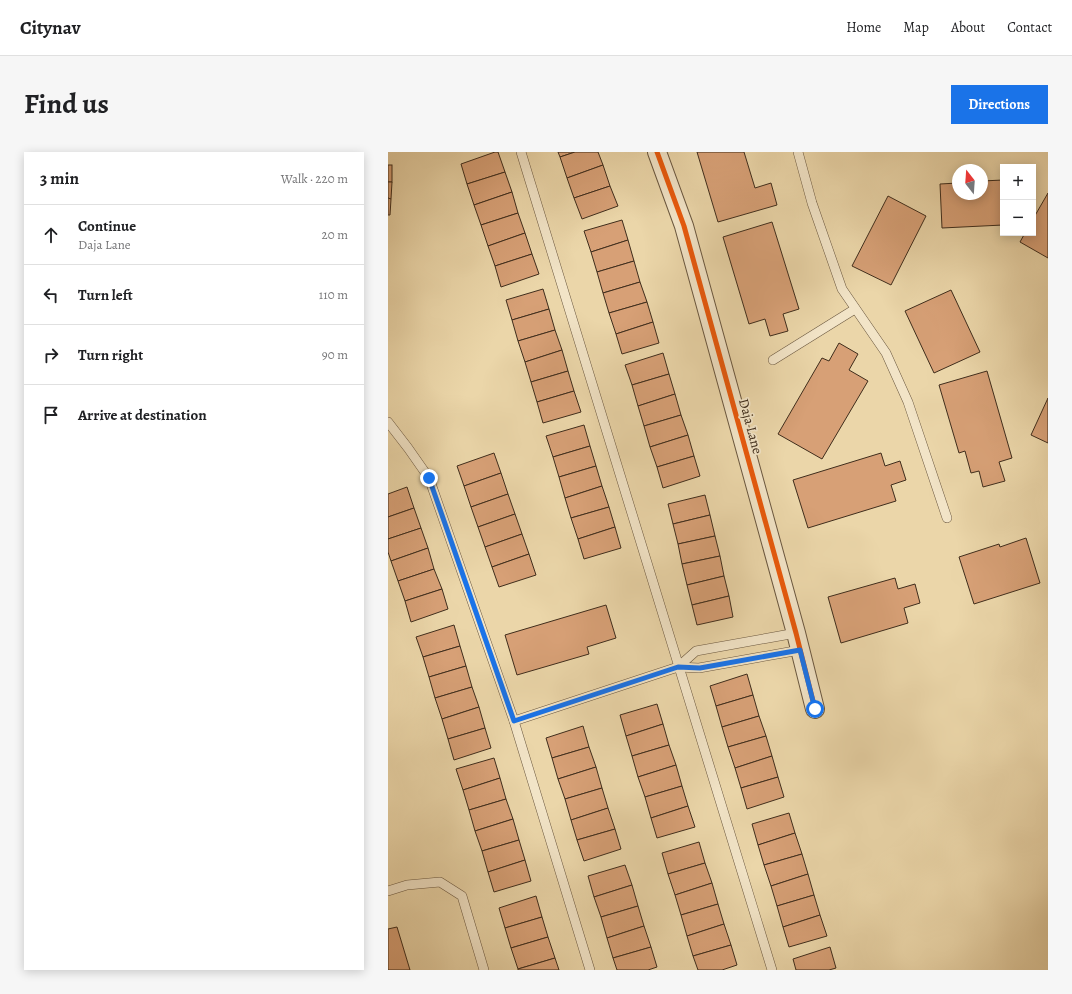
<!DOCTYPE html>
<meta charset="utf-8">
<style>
:root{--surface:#fff;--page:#f6f6f6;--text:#202124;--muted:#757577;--line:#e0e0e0;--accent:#1a73e8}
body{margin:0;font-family:Alegreya,serif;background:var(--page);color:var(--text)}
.controls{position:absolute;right:12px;top:12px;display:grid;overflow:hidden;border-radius:0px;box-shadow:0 2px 10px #0003}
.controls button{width:36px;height:36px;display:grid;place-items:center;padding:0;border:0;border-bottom:1px solid var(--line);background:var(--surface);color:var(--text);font:20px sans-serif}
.compass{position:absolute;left:564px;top:12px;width:36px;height:36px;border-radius:50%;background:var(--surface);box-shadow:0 2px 10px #0003;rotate:343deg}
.stop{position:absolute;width:12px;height:12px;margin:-9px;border:3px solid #1a73e8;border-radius:50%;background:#fff}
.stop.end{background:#1a73e8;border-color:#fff;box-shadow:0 1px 4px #0008}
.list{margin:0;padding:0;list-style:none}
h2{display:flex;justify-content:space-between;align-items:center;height:52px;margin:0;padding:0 16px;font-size:17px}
h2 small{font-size:13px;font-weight:400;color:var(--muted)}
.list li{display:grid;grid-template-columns:26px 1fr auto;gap:12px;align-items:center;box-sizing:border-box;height:60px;padding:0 16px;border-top:1px solid var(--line)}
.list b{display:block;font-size:15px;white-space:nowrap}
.list p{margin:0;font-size:13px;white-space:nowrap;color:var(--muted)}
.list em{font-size:13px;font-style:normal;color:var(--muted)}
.icon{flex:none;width:22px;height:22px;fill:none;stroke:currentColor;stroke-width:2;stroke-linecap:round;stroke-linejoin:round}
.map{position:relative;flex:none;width:660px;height:818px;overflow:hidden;border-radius:0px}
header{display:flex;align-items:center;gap:24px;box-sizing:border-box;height:56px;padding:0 20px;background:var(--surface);border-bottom:1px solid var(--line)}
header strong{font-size:19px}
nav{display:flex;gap:22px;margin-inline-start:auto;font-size:14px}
.intro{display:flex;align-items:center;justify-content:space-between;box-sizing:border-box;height:96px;padding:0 24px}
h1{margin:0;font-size:28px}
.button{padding:10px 18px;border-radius:0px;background:var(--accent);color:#fff;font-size:14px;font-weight:700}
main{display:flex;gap:24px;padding:0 24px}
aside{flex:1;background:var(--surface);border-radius:0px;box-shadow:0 2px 10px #0003}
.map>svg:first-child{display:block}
.building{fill:#d7a076;stroke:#3f2d1c}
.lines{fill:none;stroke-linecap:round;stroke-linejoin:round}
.lane-casing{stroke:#6a573f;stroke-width:10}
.street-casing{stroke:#6a573f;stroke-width:20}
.lane{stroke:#f2e4c7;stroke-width:9}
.street{stroke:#f2e4c7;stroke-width:18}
.cycleway-casing{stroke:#f2e4c7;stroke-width:8}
.cycleway{stroke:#e8590c;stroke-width:5}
.route{stroke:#1a73e8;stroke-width:5}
.labels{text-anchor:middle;stroke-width:3.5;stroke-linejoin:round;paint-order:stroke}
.street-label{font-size:14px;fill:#3f2d1c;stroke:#f2e4c7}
</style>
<header>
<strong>Citynav</strong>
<nav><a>Home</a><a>Map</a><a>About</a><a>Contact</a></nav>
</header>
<div class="intro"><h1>Find us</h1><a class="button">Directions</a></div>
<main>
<aside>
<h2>3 min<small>Walk · 220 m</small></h2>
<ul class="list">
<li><svg class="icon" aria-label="ahead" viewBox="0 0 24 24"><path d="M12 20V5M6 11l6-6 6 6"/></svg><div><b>Continue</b><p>Daja Lane</p></div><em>20 m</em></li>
<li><svg class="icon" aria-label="left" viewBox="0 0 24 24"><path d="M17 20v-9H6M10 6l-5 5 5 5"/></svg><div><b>Turn left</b></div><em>110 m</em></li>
<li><svg class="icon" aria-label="right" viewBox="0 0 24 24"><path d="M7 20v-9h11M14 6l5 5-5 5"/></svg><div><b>Turn right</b></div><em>90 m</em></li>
<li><svg class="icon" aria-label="arrive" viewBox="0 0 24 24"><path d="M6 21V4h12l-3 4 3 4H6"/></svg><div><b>Arrive at destination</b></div></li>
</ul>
</aside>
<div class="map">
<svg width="660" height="818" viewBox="0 0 660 818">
<rect width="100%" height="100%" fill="#ebd6a9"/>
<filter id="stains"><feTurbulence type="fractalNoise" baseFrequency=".005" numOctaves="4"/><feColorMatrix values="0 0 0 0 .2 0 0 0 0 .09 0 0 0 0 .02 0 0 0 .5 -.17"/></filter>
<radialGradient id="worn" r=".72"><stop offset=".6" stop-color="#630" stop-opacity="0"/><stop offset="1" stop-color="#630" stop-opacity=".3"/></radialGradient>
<g class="building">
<path d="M107,0h3l7,20 -38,12 -6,-20z"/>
<path d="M170,0h17l-15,5z"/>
<path d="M187,0h23l5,13 -36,13 -7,-21z"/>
<path d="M309,0h47l11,36 16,-5 6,22 -59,17z"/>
<rect x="0" y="13" width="4" height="17"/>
<path d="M215,13l7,21 -36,12 -7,-20z"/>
<path d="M117,20l7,20 -38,13 -7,-21z"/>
<path d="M615,28v45l-61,3 -2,-44 18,-1v11h24v-13z"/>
<path d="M0,30h4l-1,17 -3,-1z"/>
<path d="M222,34l8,20 -36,13 -8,-21z"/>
<path d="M124,40l6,21 -37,12 -7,-20z"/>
<path d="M660,41v65l-28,-16 5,-9h8v-14z"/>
<path d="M500,44l38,20 -35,69 -39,-19z"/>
<path d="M0,46l3,1 -1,16h-2z"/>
<path d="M130,61l7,20 -37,13 -7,-21z"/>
<path d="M234,68l6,20 -37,12 -7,-21z"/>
<path d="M384,70l27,87 -16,5 5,17 -18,5 -5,-17 -16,5 -26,-87z"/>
<path d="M137,81l7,21 -37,12 -7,-20z"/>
<path d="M240,88l6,21 -37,11 -6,-20z"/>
<path d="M144,102l7,20 -38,13 -6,-21z"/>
<path d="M246,109l6,21 -37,11 -6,-21z"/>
<path d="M252,130l7,20 -38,11 -6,-20z"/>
<path d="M155,137l6,20 -37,11 -6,-20z"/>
<path d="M563,138l29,62 -46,21 -29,-62z"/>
<path d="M259,150l6,20 -37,12 -7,-21z"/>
<path d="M161,157l6,21 -37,11 -6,-21z"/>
<path d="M265,170l6,21 -37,11 -6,-20z"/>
<path d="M167,178l7,20 -37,12 -7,-21z"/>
<path d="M451,191l19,11 -9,16 19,11 -46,78 -44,-25 44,-76 7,3z"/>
<path d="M174,198l6,21 -37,11 -6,-20z"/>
<path d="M275,201l6,21 -37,11 -7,-20z"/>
<path d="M180,219l6,20 -37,11 -6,-20z"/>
<path d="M599,219l25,87 -13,4 6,19 -22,6 -4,-16 -8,2 -6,-22 -6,2 -20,-68z"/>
<path d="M281,222l6,20 -37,12 -6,-21z"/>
<path d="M186,239l7,21 -38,11 -6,-21z"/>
<path d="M287,242l6,21 -37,11 -6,-20z"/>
<path d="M660,246v45l-17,-8z"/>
<path d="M293,263l7,20 -38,12 -6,-21z"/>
<path d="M196,273l6,21 -37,11 -7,-21z"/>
<path d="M300,283l6,21 -37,11 -7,-20z"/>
<path d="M202,294l6,20 -37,11 -6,-20z"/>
<path d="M106,301l7,20 -37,13 -7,-20z"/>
<path d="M493,301l4,13 15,-5 6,19 -15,5 5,16 -88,27 -15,-48z"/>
<path d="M306,304l6,20 -37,12 -6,-21z"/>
<path d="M208,314l6,20 -37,12 -6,-21z"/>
<path d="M113,321l7,21 -37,13 -7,-21z"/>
<path d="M214,334l7,21 -38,11 -6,-20z"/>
<path d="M19,335l7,21 -26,9v-23z"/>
<path d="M120,342l7,20 -37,13 -7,-20z"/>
<path d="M317,343l5,20 -37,9 -5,-20z"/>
<path d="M221,355l6,20 -37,12 -7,-21z"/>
<path d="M26,356l7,20 -33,11v-22z"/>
<path d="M127,362l7,20 -37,13 -7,-20z"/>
<path d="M322,363l5,21 -37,8 -5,-20z"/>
<path d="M227,375l6,21 -37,11 -6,-20z"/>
<path d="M33,376l7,20 -37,13 -3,-9v-13z"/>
<path d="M134,382l7,20 -37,13 -7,-20z"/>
<path d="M327,384l5,20 -38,8 -4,-20z"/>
<path d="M638,386l14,45 -66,21 -15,-47 40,-13 1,3z"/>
<path d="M40,396l6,21 -36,12 -7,-20z"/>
<path d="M141,402l7,21 -37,12 -7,-20z"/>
<path d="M332,404l4,20 -37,9 -5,-21z"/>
<path d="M46,417l8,20 -37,12 -7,-20z"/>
<path d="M336,424l5,20 -37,9 -5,-20z"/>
<path d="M507,426l3,11 17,-5 5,19 -16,5 4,15 -67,20 -13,-46z"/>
<path d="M54,437l6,20 -37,13 -6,-21z"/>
<path d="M341,444l4,21 -36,8 -5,-20z"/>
<path d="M218,453l10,33 -29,9 2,7 -72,21 -12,-40z"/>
<path d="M66,473l6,21 -37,11 -7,-20z"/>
<path d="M72,494l6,20 -37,11 -6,-20z"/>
<path d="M78,514l6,21 -37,11 -6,-21z"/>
<path d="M359,522l6,21 -37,11 -6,-20z"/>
<path d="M84,535l7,20 -37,12 -7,-21z"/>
<path d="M365,543l6,21 -37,11 -6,-21z"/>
<path d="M269,552l6,20 -37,12 -6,-21z"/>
<path d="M91,555l6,21 -37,11 -6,-20z"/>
<path d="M371,564l7,20 -38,11 -6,-20z"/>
<path d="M275,572l6,21 -37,11 -6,-20z"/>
<path d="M195,574l6,21 -37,11 -6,-20z"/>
<path d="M97,576l6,20 -37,12 -6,-21z"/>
<path d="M378,584l6,20 -37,12 -7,-21z"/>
<path d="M281,593l7,20 -38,12 -6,-21z"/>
<path d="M201,595l7,20 -38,12 -6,-21z"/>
<path d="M384,604l6,21 -37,11 -6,-20z"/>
<path d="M106,606l6,20 -37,12 -7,-21z"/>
<path d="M288,613l6,21 -37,11 -7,-20z"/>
<path d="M208,615l6,21 -37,11 -7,-20z"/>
<path d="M390,625l6,20 -37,12 -6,-21z"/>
<path d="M112,626l6,21 -37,11 -6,-20z"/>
<path d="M294,634l6,20 -37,12 -6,-21z"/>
<path d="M214,636l6,20 -37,12 -6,-21z"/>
<path d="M118,647l7,20 -38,12 -6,-21z"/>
<path d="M300,654l7,21 -38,11 -6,-20z"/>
<path d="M220,656l7,21 -38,11 -6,-20z"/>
<path d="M401,661l6,20 -37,12 -6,-21z"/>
<path d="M125,667l6,21 -37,11 -7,-20z"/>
<path d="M227,677l6,20 -37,12 -7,-21z"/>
<path d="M407,681l7,21 -38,11 -6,-20z"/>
<path d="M131,688l6,20 -37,12 -6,-21z"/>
<path d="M311,690l6,21 -37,11 -6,-21z"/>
<path d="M414,702l6,20 -37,12 -7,-21z"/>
<path d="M137,708l6,21 -37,11 -6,-20z"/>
<path d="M317,711l7,20 -37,12 -7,-21z"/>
<path d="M237,713l7,20 -38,12 -6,-21z"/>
<path d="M420,722l6,21 -37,11 -6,-20z"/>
<path d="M324,731l6,21 -37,11 -6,-20z"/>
<path d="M244,733l6,21 -37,11 -7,-20z"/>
<path d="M426,743l6,20 -37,12 -6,-21z"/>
<path d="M148,744l6,21 -37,11 -6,-20z"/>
<path d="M330,752l6,20 -37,12 -6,-21z"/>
<path d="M250,754l6,20 -37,12 -6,-21z"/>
<path d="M432,763l7,21 -38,11 -6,-20z"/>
<path d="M154,765l6,20 -37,11 -6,-20z"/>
<path d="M336,772l7,21 -38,11 -6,-20z"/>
<path d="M256,774l7,21 -38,11 -6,-20z"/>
<path d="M9,775l13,43h-22v-41z"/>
<path d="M160,785l7,21 -37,11 -7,-21z"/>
<path d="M343,793l6,20 -15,5h-24l-5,-14z"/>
<path d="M263,795l6,20 -9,3h-31l-4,-12z"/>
<path d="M442,795l6,21 -7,2h-33l-3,-11z"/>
<path d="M167,806l4,12h-41v-1z"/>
</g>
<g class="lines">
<defs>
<g id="lane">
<path d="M133,0l251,818"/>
<path d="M410,0l14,51 30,86 44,64 22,49 39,116"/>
<path d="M385,208l82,-51"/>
<path d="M0,270l20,26 21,30 85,243 76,249"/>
<path d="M290,515l18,-16 100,-18"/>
<path d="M126,569l164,-54 21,1 101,-18"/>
<path d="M0,739l19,-6 33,-3 22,14 22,74"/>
</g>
<path id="street" d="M269,0l27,74 112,407 19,76"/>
</defs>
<use href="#lane" class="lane-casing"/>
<use href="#street" class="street-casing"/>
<use href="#lane" class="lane"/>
<use href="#street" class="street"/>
<defs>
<path id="cycleway" d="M269,0l27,74 112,407 19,76"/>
</defs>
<use href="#cycleway" class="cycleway-casing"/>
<use href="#cycleway" class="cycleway"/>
</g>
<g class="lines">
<path class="route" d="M41,326l85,243 164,-54 22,1 100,-18 15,59"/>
</g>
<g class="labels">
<g class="street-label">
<text transform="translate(363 274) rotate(75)" y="5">Daja Lane</text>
</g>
</g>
<rect width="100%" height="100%" filter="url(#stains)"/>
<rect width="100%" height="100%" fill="url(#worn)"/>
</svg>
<div class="controls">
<button>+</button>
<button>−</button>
</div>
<svg class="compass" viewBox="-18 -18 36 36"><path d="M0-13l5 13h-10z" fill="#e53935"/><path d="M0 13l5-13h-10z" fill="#757577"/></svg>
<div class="stop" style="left:427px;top:557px"></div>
<div class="stop end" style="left:41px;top:326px"></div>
</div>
</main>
